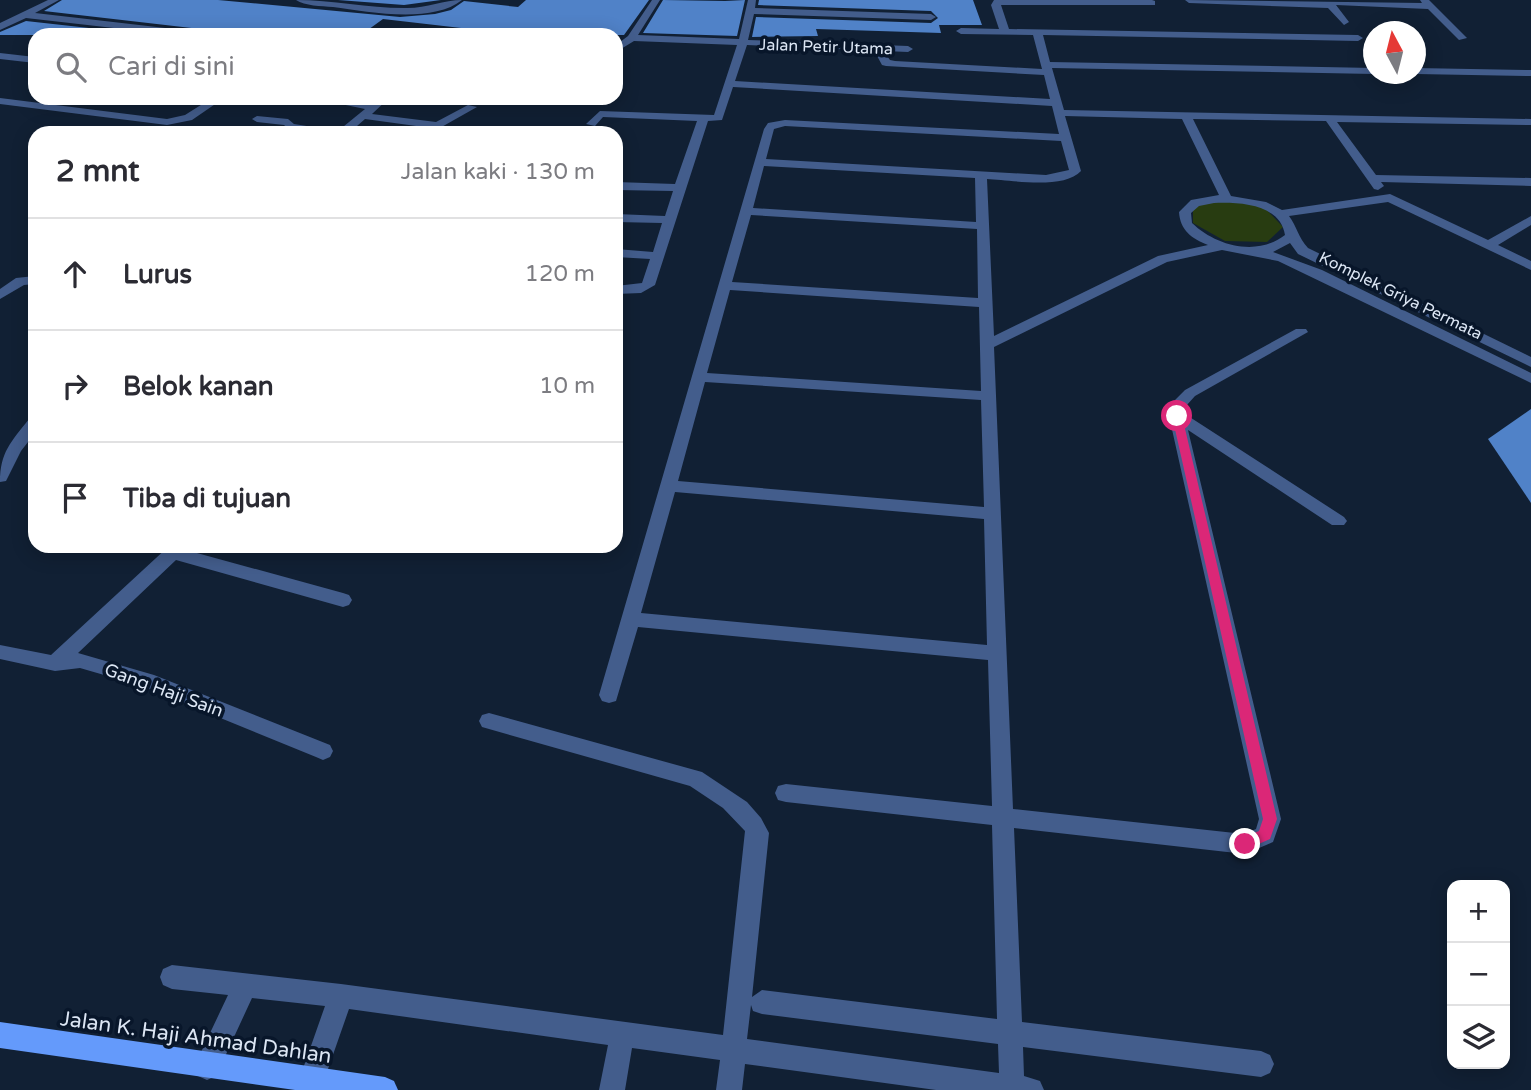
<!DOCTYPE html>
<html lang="id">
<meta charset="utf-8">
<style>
:root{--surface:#fff;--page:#f2f2f3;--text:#2b2b33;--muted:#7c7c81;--line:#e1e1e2}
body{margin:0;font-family:"Varela Round",sans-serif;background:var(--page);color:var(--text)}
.controls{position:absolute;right:21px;bottom:21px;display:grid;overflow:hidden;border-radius:14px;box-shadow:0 4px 18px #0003}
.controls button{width:63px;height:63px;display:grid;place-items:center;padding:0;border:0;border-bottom:2px solid var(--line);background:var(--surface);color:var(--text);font:35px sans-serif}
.compass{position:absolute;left:1363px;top:21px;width:63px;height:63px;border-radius:50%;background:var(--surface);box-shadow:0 4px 18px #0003;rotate:353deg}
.stop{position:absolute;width:21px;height:21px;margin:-16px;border:5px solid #db2777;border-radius:50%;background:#fff}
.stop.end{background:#db2777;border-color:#fff;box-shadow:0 2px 7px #0008}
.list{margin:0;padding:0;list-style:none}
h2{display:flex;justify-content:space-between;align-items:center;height:91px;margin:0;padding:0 28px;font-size:30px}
h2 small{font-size:23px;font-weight:400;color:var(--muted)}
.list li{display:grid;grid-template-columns:46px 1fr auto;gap:21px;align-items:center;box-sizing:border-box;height:112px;padding:0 28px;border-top:2px solid var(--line)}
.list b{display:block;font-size:26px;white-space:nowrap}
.list em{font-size:23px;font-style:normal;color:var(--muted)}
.icon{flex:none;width:38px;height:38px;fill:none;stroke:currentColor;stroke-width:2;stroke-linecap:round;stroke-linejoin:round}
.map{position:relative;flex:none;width:1531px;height:1090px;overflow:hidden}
.search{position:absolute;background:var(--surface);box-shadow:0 4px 18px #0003;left:28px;top:28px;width:595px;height:77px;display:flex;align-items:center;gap:18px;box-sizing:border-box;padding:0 24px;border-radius:21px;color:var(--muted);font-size:26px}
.panel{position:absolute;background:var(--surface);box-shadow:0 4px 18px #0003;left:28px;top:126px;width:595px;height:427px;border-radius:21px}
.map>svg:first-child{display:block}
.green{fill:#283c11}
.building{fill:#5082c8}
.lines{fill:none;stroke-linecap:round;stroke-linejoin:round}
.minor{fill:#435d8c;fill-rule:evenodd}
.major{fill:#649afb;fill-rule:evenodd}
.route{fill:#db2777}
.labels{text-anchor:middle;stroke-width:7;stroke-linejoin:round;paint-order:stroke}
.far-street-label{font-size:16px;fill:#dce6f4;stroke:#08162a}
.street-label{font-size:18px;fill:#dce6f4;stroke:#08162a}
.near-street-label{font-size:21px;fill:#dce6f4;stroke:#08162a}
</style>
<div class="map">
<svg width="1531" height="1090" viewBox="0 0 1531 1090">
<rect width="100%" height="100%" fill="#112034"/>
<path class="green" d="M1223,197l41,10 19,20 -16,15 -42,-1 -32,-18v-20z"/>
<g class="building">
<path d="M62,0h156l182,17 35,-3 16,-4 13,-9 54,6 8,-7h123l-25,35h-139l2,-4 -104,-12 -18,13 -26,-3 -9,6h-53l-54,-6 -1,6h-15l-7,-6 -156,-18z"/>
<path d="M338,0h103l-37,5z"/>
<path d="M663,0l62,1 20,-1 -8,36 -94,-3z"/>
<path d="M759,0h214l9,25h-43l2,8 -125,-4 2,7 -66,1 4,-20 175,6 7,-5 -7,-7 -173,-6z"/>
<path d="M26,21l126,14h-152v-3z"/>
<path d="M1531,409v94l-43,-64z"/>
</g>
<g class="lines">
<g class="minor">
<path d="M48,0h11l-24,13 165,19 5,3h-30l-149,-17 -26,12v-7z"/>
<path d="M296,0c36,0 72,8 108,8 21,1 39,-8 58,-8 -30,24 -93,12 -129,7 -12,-1 -28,-1 -37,-7z"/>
<path d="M652,0h8l-22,35 101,4 9,-39h8l-1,8 176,6 5,3 -5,3 -177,-6 -6,26 160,6 5,3 -5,3 -161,-7 -12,36 315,18 -6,-24 -158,-9 -4,-1 -6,-11 8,-2 6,8 5,1 147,8 -9,-34 -72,-1 -5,-3 5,-3 38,1 -8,-24 3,-5h158l3,1v4h-154l8,24 349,6 5,3 -5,3 -315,-6 7,27 324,6v6h2h-2l-322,-6 12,42 467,9v6l-194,-3 39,53 155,3v8l-150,-4 3,4 -6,4 -4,-1 -48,-68 -133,-2 38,77 35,6 16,8 108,-16 98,46 43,-24v9l-33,20 33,16v9l-143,-68 -99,14c8,11 9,21 19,32l223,109v10l-233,-113 -8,-11 -17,9 49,18 209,103v10l-253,-122 -56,-11 -55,12 -173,85 19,462 231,25 12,-5 3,-10 -90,-403 1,-11 15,-15 111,-61h10l2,3 -113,64 -9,10 -1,8 159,103 3,4 -3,4h-12l-144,-95 93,389 -8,23 -28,12 -231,-26 8,194 239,29 9,4 4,9 -4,9 -9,4 -238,-30 1,29 16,5 4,9h-108l-191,-26 -3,26h-26l4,-30 -88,-12 -7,42h-26l9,-45 -259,-36 -28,80 -16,1 -6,-10 26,-74 -73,-8 -36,78 -9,4 -9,-4 -4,-9 34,-72 -56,-6 -9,-4 -3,-8 3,-8 9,-4 169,19 382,51 22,-204 -22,-23 -33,-22 -208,-59 -3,-6 3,-6 7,-2 213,59 45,30 14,16 8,15 -17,164 10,-7 235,29 -5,-194 -206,-23 -8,-2 -3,-7 3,-7 8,-2 206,22 -4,-146 -350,-33 -22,74 -7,2 -7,-2 -3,-6 165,-566 4,-6 17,-3 274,14 -7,-28 -319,-19 -11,33 -14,1 -53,164 -14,8 -25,1v-8l26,-3 8,-24 -34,-2v-8l37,3 9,-29 -46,-1v-8l49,2 8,-25 -57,-1v-8l59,2 22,-63 -94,-4 -8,9 -9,-2 14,-13 114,4 23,-70 -103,-4 -18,11v-7l12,-9zM1065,116l117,3 37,76 -28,5 -12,12c1,18 13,27 29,33l-50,11 -164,80 -7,-157c24,1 77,11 94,-8zM785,126l276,15 8,29 -23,5 -280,-16 8,-30zM764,166l211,12 1,44 -223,-14zM1214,203c26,-1 66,1 71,32 -28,22 -69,11 -93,-12l-1,-10 8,-7zM751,215l226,14 1,69 -246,-16zM730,290l249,17 2,84 -274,-18zM705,382l276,18 3,107 -306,-26zM675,492l309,27 3,126 -346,-32zM751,1005l2,6 9,3 236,30 1,29 -252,-34z"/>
<path d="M1185,0l237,3 -2,-3h9l38,38 -8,2 -31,-31 -92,-4 13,17 -5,3 -16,-17 -139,-5z"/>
<path d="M0,53l35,4v6l-35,-4z"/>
<path d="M1416,68l115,2v6l-115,-2z"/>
<path d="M0,98l167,21 18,-4 27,-17h12l-32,22 -25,5 -167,-21z"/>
<path d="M312,98h25l34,5 7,-5h11l-17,16 64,8 32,-17 9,2 -39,22 -73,-10 -16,14 -59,-3 -6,-5 -27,-3 -5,-3 5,-3 31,3 6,5 44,7 27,-22z"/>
<path d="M35,276v8l-11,1 -24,14v-10l16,-11z"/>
<path d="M35,417v16l-14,18 -15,30 -6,1c0,-30 11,-40 29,-63z"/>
<path d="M169,546h20l-3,4 157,43 6,2 3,5 -3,5 -6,2 -167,-47 -98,93 76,22 176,70 3,6 -3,6 -7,3 -7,-3 -174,-71 -62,-18 -25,3 -55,-12v-14l51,10z"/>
</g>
<path class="major" d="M0,1022l385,55 9,4 4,9h-103l-295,-42z"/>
</g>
<path class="route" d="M1177,413l5,3 95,403 -7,20 -25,11 -7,-6 2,-5 19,-8 4,-12 -91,-403z"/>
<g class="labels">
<g class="far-street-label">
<text transform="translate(826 46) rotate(2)" y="6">Jalan Petir Utama</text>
<text transform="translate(1401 295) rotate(26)" y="6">Komplek Griya Permata</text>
</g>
<g class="street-label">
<text transform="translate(164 690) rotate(20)" y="6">Gang Haji Sain</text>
</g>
<g class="near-street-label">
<text transform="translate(196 1037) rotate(8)" y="7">Jalan K. Haji Ahmad Dahlan</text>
</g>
</g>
</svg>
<div class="controls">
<button>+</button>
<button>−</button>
<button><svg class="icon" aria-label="layers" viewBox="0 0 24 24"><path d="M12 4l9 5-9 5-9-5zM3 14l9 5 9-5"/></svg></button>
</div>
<svg class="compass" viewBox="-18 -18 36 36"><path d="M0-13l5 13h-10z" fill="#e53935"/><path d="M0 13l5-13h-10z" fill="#7c7c81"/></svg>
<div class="stop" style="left:1177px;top:416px"></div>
<div class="stop end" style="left:1245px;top:844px"></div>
<div class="search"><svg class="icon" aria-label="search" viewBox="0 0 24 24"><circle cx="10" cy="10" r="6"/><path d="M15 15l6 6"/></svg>Cari di sini</div>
<section class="panel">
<h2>2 mnt<small>Jalan kaki · 130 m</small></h2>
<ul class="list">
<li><svg class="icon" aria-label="ahead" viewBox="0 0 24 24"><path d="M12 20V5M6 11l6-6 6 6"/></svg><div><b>Lurus</b></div><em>120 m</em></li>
<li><svg class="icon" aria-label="right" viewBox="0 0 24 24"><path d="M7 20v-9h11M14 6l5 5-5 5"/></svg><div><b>Belok kanan</b></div><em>10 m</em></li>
<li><svg class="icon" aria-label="arrive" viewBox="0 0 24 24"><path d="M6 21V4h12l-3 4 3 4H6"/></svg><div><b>Tiba di tujuan</b></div></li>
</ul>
</section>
</div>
